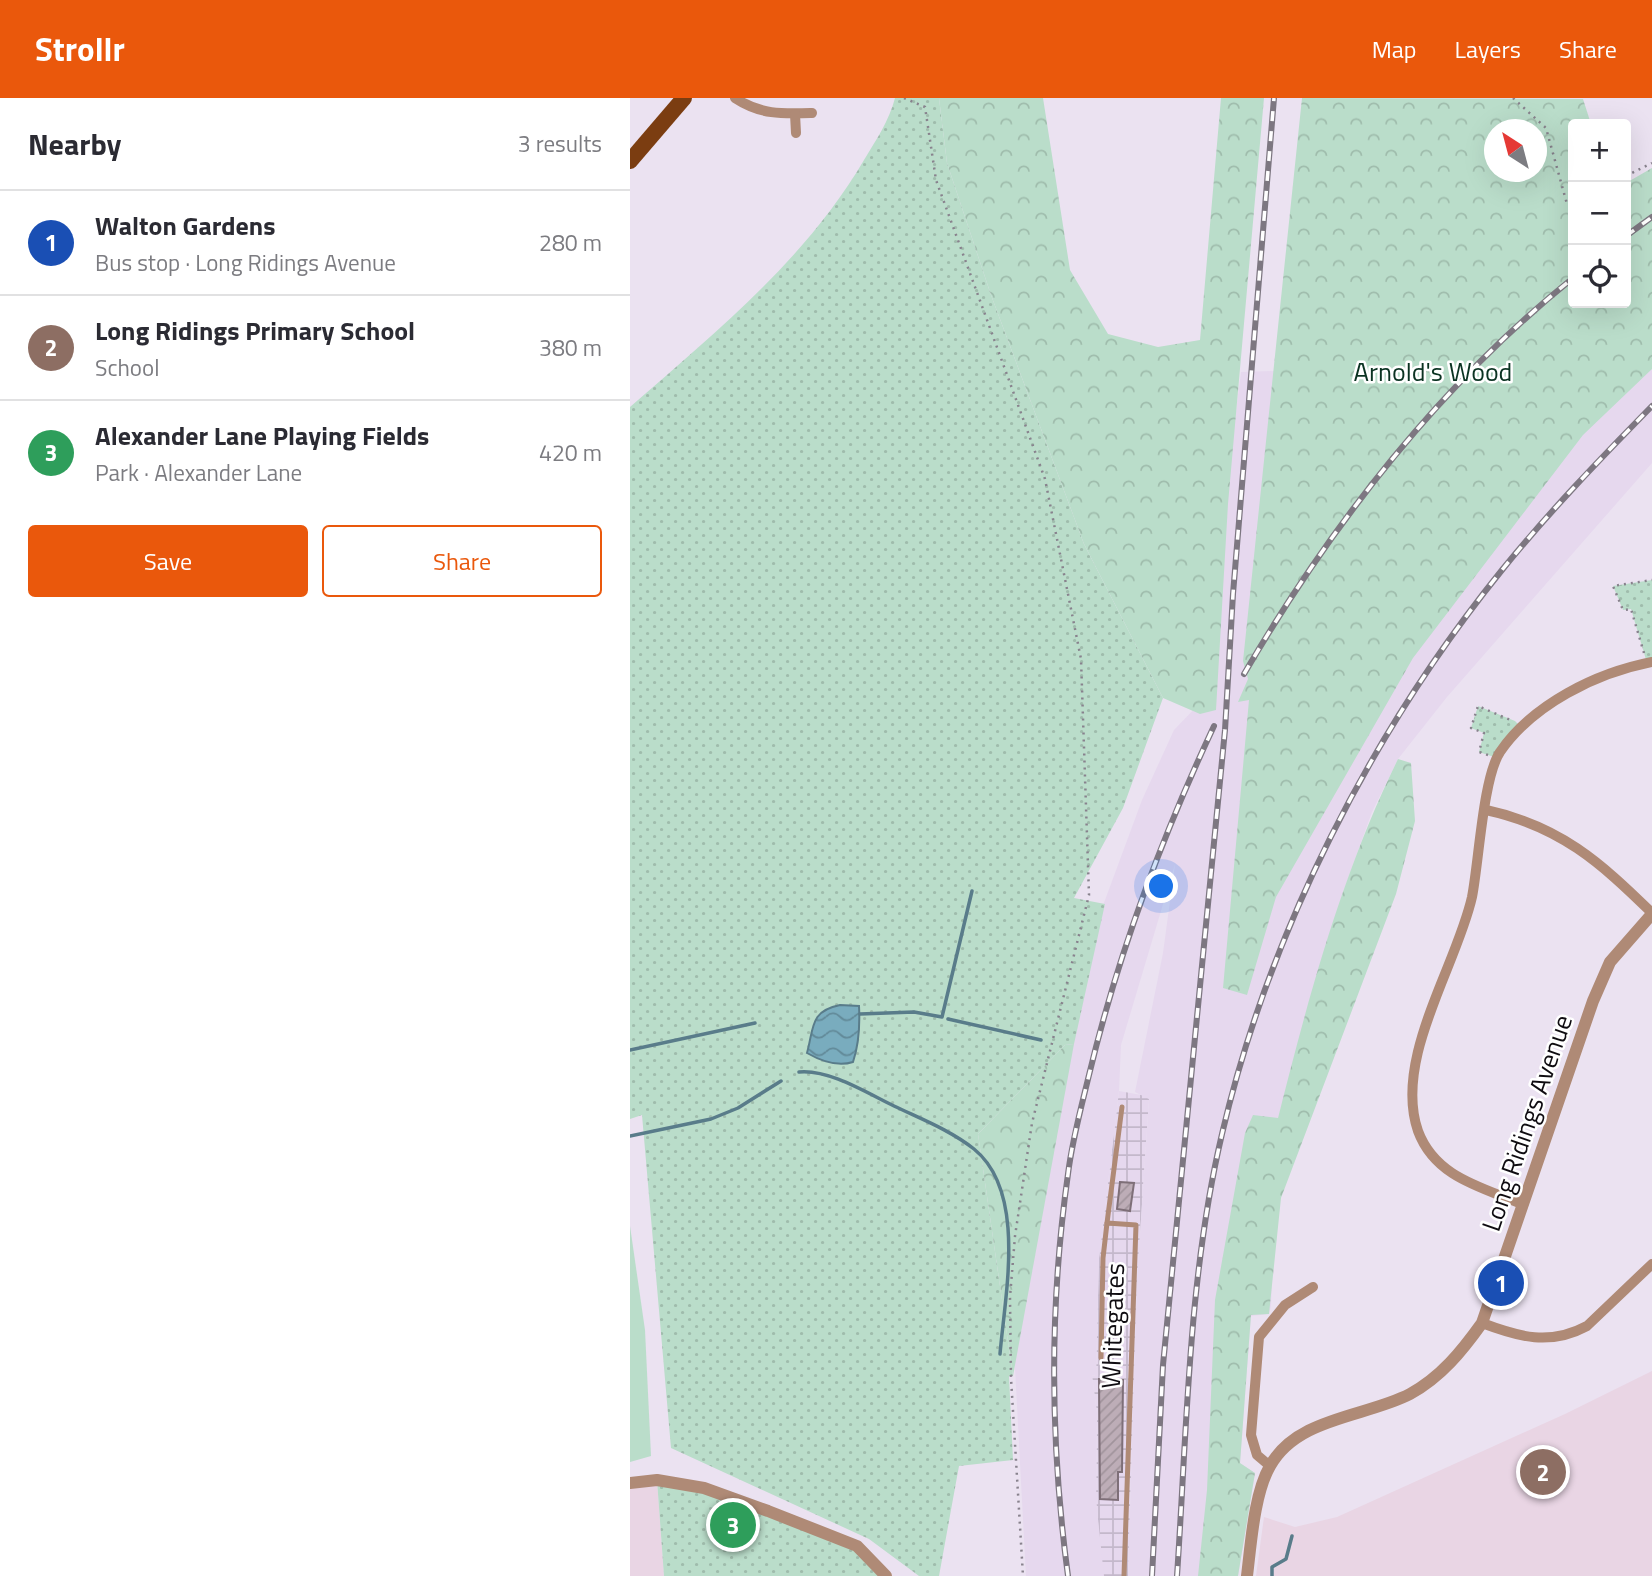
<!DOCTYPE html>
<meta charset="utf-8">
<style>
:root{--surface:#fff;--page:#f7f7f7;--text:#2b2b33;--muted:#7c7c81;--line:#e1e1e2;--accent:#ea580c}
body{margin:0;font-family:"Titillium Web",sans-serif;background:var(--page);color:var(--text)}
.controls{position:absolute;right:21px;top:21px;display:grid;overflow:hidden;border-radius:7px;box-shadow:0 7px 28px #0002}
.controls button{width:63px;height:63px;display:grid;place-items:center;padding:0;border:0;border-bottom:2px solid var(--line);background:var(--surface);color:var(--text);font:35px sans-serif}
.compass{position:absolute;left:854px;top:21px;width:63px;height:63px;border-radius:50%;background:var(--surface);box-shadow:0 7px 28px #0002;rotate:324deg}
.you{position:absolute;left:532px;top:789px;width:24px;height:24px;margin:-18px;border:5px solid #fff;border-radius:50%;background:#1a73e8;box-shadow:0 0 0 10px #1a73e833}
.badge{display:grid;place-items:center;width:46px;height:46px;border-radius:50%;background:var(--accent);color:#fff;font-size:23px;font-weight:700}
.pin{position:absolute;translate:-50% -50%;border:4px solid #fff;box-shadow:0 2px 7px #0006}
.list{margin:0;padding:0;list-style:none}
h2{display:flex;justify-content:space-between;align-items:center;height:91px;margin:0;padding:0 28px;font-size:30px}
h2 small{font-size:23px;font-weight:400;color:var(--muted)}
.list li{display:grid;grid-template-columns:46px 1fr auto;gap:21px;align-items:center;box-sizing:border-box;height:105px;padding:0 28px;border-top:2px solid var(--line)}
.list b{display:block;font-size:26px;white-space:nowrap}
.list p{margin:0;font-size:23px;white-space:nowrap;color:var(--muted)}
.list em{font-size:23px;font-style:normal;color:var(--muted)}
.actions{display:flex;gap:14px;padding:21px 28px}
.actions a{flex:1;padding:16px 0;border:2px solid var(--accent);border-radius:7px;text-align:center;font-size:24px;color:var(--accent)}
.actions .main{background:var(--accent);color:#fff}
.icon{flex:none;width:38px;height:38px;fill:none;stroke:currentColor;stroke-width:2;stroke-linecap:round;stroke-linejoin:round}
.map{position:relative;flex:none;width:1022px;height:1478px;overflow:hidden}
header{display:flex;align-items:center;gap:42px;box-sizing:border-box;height:98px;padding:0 35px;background:var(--accent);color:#fff}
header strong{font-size:33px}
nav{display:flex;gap:38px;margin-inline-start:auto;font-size:24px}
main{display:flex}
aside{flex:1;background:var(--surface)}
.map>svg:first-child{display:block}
.industrial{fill:url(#industrial-grid)}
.education{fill:#e9d5e4}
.built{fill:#e6d8ee}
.grass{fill:url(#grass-dots)}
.forest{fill:url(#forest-crowns);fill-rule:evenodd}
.pitch{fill:#baddca}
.water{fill:url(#water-waves);stroke:#597c8a;stroke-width:2}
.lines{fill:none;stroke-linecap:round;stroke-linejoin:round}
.stream{stroke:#597c8a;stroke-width:3.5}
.building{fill:url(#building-hatch);stroke:#7e6f78;stroke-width:2}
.path{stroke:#88828d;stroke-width:2.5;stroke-dasharray:2 5;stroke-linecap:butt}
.service{stroke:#af8a76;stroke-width:5}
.minor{stroke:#af8a76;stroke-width:10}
.tertiary{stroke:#af8a76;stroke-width:12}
.primary{stroke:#7b3d11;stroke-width:16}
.rail-casing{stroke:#7d7781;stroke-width:6}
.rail{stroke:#fff;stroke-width:3.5;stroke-dasharray:10;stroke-linecap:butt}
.labels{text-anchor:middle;stroke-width:5;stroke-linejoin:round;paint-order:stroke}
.park-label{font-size:26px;fill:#0b3322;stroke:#fff}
.street-label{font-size:26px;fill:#0f0c11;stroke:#fff}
</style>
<header>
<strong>Strollr</strong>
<nav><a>Map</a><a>Layers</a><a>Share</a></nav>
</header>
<main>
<aside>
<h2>Nearby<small>3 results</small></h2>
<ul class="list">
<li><span class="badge" style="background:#1a4fb4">1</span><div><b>Walton Gardens</b><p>Bus stop · Long Ridings Avenue</p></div><em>280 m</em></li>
<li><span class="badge" style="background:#8d6e63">2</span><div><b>Long Ridings Primary School</b><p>School</p></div><em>380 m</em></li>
<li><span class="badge" style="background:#2e9e5b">3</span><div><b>Alexander Lane Playing Fields</b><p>Park · Alexander Lane</p></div><em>420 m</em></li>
</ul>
<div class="actions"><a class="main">Save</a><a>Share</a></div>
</aside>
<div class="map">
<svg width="1022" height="1478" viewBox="0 0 1022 1478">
<defs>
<pattern id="industrial-grid" width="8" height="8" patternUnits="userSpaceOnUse" patternTransform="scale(1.75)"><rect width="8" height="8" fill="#e6d8ee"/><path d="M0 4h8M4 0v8" fill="none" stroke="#c4b8cb"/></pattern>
<pattern id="grass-dots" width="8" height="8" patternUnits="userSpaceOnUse" patternTransform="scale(1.75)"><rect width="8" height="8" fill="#baddca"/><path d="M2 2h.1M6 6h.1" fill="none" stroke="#9fbcac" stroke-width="1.8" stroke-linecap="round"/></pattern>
<pattern id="forest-crowns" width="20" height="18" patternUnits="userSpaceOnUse" patternTransform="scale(1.75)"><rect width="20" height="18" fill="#baddca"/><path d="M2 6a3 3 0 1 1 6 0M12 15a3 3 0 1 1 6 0" fill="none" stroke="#9fbcac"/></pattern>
<pattern id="water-waves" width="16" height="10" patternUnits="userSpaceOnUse" patternTransform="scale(1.75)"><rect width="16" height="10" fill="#79acbe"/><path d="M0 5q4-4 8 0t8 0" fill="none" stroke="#628a99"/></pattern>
<pattern id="building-hatch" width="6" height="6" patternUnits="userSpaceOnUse" patternTransform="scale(1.75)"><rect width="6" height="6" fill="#bdadb7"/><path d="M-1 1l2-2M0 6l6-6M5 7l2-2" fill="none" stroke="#a1949c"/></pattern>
</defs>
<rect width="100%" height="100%" fill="#ebe2f1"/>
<path class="industrial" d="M489,993l28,5 2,3 -12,181 -9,296h-25l-7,-76 1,-87 -5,-37 4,-1 3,-117z"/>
<g class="education">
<path d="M1022,1273v205h-396l8,-59 31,10 42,-10 228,-103z"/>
<path d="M27,1382l7,96h-34v-93z"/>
</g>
<path class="built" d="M1022,80v285l-205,234 -49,62 -26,53 -30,83 -64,223 -7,188 -2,8 -18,2 -11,147 15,10 -17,103h-110l9,-296 12,-181 -14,-7 28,-139 12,-89 -54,181 -2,46 -20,167 -3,117 -4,1 5,37 -1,87 8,76h-78l-13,-246 68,-365 61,-165 32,-70 25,-26 42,-332 34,-1 -12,185 310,-253h53z"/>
<g class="grass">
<path d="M265,0h44l8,65 44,132 93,249 79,154 -40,110 -49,90 31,6 -31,140 -9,1 -87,89 35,242h-4l4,84 -54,6 -20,110h-20l-50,-37 -198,-91 -29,-333 -12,4v-712c86,-75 176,-148 234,-247 12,-20 25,-39 31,-62z"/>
<path d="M1022,482v82l-5,1 -16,-54 -8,1 -10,-24z"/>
<path d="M848,608l37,15 6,6 -24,31 -18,-6 5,-19 -13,-5z"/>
<path d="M27,1382l47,8 140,52 42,36h-222z"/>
</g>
<g class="forest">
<path d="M309,0h104l27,172 38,64 50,13 42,-7 21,-242h43l-36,406 -12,206 -16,4 -37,-16 -79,-154 -93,-249 -44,-132z"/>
<path d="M672,0l281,1 8,25h-18v179h53v-120l26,-15v201l-69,66 -170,223 -137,239 -29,98 -24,-7 26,-288 -11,2 10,-23 -5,-18zM864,32h42v42h-42z"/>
<path d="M768,661l13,4 4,58 -19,73 -115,304 -12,116 -18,1 -11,148 15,10 -17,103h-40l9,-86 8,-190 30,-167 8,-18 25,3c31,-123 64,-245 120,-359z"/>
<path d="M444,946l-61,332 -35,-242 87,-89z"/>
</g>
<path class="pitch" d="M0,1128l15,104 6,126 -21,6z"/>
<path class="water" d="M210,907l19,1c1,19 0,38 -6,56 -15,5 -32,-1 -46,-9 7,-26 3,-42 33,-48z"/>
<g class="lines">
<g class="stream">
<path d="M230,916l54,-2 28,5 30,-126"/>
<path d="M318,921l93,21"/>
<path d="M0,952l125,-27"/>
<path d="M169,974c30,-3 68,21 95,34 27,13 56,24 80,43 53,43 31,145 26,205"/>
<path d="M0,1038l81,-17 27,-11 43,-27"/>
<path d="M642,1478v-9l14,-8 6,-23"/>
</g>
</g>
<g class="building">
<path d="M490,1084l14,1 -4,28 -13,-2z"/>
<path d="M469,1281l24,1 -1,92h-4v28l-18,-1z"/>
</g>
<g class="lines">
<g class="path">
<path d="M274,0l21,9 11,73 109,299 36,180 8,236 -57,228 -17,113 -5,61 1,81 12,198"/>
<path d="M883,0l33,30 21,76 6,-3"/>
<path d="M996,78l26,-13"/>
<path d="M1014,555l-13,-44 -8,1 -10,-24 39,-6"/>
<path d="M858,657l-9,-3 5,-19 -13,-5 7,-22 35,15"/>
</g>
<g class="service">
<path d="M492,1009l-15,116 29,2 -12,351"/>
<path d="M471,1260l2,-100 4,-35"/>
</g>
<g class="minor">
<path d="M105,0c26,17 47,16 77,15"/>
<path d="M165,16l1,19"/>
<path d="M856,712c74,16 114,52 166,103"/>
<path d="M892,1106c-41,-17 -87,-27 -104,-73 -25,-72 39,-166 54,-234 7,-36 11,-119 28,-145 33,-48 96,-79 152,-90"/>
<path d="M852,1225c37,14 68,23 105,3l65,-62"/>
<path d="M640,1368l-13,-11 -6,-20 8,-98 26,-32 28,-18"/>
</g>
<g class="tertiary">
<path d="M0,1385l27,-3 47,8 64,23 89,35 29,30"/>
<path d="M617,1478c4,-32 7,-82 23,-110 27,-49 96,-49 140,-72 31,-17 52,-43 72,-71l111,-322 17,-39 42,-48"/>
</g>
<path class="primary" d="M0,63l54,-63"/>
<defs>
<g id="rail">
<path d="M996,138l26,-19"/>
<path d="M614,576c87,-149 195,-288 329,-396"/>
<path d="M438,1478c-18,-134 -19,-268 0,-402 4,-33 13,-66 21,-99 29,-121 72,-236 125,-349"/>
<path d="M522,1478l11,-211 62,-635 8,-136 41,-496"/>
<path d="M547,1478c10,-147 11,-298 45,-442 47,-202 150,-403 280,-564 47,-58 98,-111 150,-164"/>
</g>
</defs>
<use href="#rail" class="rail-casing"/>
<use href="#rail" class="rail"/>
</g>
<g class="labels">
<g class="park-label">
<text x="803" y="283">Arnold's Wood</text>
</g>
<g class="street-label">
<text transform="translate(897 1025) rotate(-71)" y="9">Long Ridings Avenue</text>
<text transform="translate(483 1228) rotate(-88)" y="9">Whitegates</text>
</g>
</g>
</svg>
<div class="controls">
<button>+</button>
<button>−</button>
<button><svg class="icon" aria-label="locate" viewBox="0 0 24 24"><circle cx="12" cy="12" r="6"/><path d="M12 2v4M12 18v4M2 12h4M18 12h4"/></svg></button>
</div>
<svg class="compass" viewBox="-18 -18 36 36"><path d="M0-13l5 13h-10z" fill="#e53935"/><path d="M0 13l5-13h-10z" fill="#7c7c81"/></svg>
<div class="you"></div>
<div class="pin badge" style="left:871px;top:1185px;background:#1a4fb4">1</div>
<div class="pin badge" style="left:913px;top:1374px;background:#8d6e63">2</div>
<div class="pin badge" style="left:103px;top:1427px;background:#2e9e5b">3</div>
</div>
</main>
